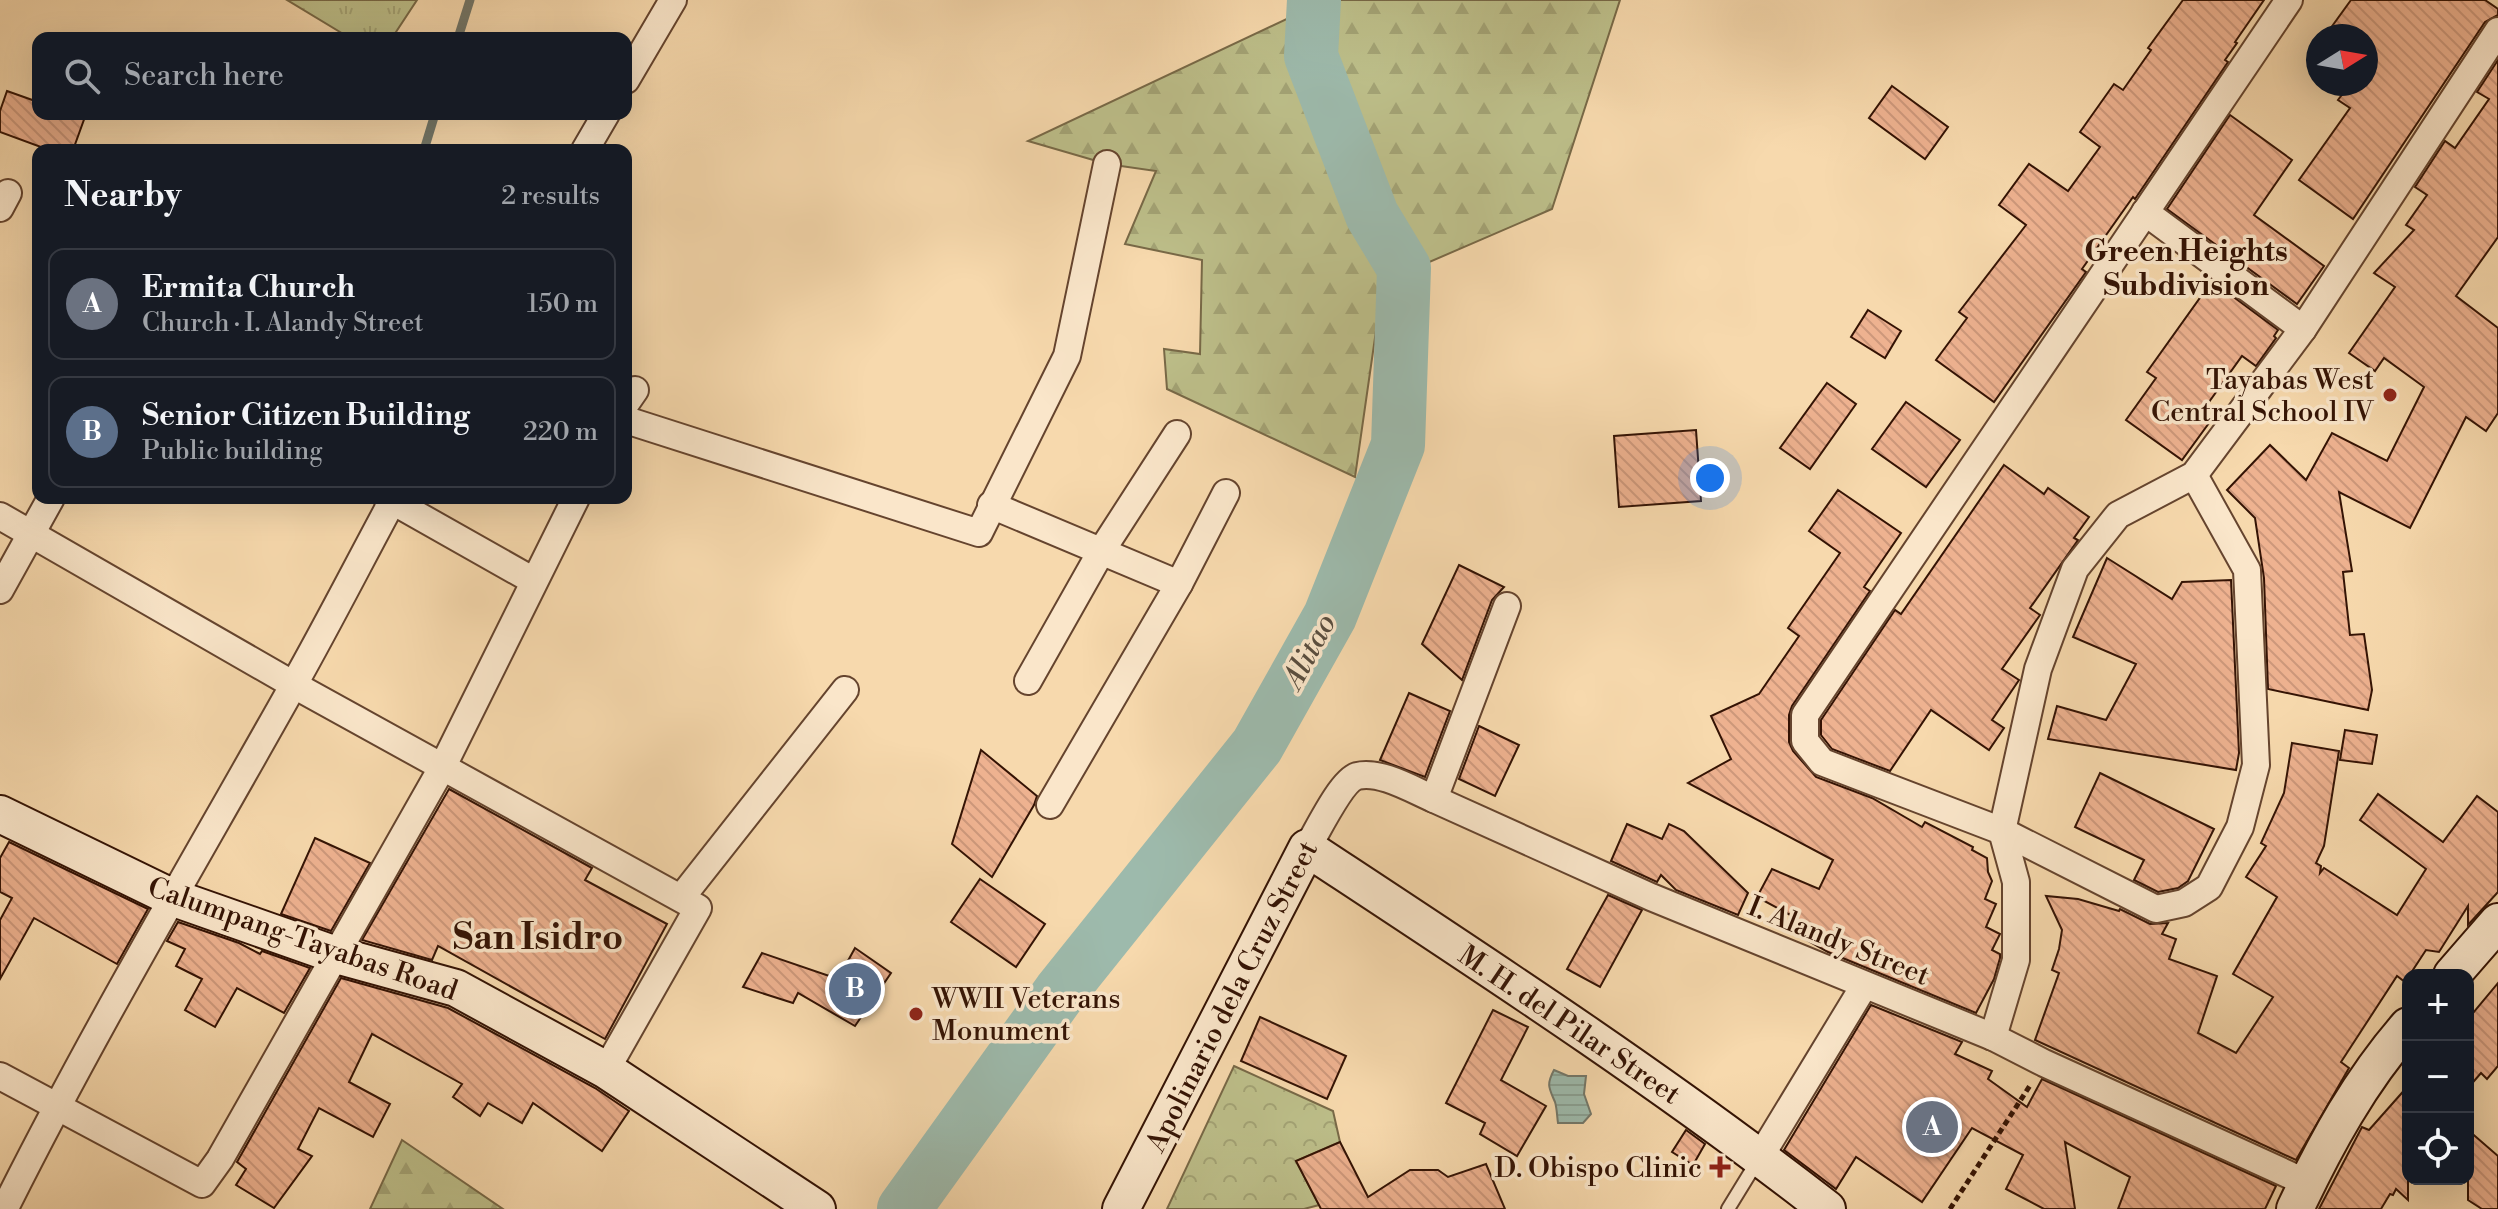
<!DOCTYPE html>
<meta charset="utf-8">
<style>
:root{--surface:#171b24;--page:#242831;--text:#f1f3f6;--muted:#9ea1a6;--line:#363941;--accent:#1a73e8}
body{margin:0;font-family:"Libre Bodoni",serif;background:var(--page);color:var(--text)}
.controls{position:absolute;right:24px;bottom:24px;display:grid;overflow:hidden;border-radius:16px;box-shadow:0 8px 32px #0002}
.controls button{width:72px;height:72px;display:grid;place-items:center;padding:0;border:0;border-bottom:2px solid var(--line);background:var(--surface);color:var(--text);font:40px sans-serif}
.compass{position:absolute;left:2306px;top:24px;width:72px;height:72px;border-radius:50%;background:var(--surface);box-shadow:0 8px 32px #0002;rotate:79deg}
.you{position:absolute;left:1710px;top:478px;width:28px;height:28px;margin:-20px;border:6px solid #fff;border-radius:50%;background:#1a73e8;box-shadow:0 0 0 12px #1a73e833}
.badge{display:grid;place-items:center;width:52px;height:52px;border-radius:50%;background:var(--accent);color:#fff;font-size:26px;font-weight:700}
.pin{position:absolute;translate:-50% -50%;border:4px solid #fff;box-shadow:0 2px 8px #0006}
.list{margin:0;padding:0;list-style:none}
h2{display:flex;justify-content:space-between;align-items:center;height:104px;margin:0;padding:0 32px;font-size:34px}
h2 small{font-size:26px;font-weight:400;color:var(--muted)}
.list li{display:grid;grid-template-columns:52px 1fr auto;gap:24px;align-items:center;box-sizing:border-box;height:112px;margin:0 16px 16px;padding:0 16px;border:2px solid var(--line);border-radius:16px}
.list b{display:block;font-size:30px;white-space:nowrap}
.list p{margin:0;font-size:26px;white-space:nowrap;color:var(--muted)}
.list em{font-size:26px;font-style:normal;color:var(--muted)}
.icon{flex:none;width:44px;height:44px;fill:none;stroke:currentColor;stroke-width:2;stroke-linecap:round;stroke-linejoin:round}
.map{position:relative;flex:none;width:2498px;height:1209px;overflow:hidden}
.search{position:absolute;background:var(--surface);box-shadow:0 8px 32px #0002;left:32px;top:32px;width:600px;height:88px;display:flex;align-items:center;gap:20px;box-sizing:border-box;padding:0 28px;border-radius:16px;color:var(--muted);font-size:30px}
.panel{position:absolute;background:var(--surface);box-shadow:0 8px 32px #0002;left:32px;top:144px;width:600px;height:360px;border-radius:16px}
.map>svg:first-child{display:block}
.grass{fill:url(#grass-tufts);stroke:#786947;stroke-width:2}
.forest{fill:url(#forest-firs);stroke:#786947;stroke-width:2}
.park{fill:url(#park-crowns);stroke:#786947;stroke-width:2}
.water{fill:url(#water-rules);stroke:#737769;stroke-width:2}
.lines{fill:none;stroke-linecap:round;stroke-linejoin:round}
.stream{stroke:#737769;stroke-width:9}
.river{stroke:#9dbaac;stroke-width:54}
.building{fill:url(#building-back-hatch);stroke:#341304;stroke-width:2}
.lane-casing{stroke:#65442e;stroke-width:16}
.street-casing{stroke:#65442e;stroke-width:30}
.secondary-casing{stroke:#341304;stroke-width:40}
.path{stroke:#341304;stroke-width:5;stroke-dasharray:6 4;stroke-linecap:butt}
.lane{stroke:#fae6ca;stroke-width:12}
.street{stroke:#fae6ca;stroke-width:26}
.secondary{stroke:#fae6ca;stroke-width:36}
.poi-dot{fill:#8f2418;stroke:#fae6ca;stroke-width:3}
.labels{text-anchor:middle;stroke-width:7;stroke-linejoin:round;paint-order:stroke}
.poi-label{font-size:28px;fill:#341304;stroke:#fae6ca;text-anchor:end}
.street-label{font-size:28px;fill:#341304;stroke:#fae6ca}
.neighbourhood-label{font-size:30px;font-weight:bold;fill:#341304;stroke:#fae6ca}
.water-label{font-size:30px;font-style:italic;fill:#594d3f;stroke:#fae6ca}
.district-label{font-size:36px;font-weight:bold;fill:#341304;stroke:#fae6ca}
</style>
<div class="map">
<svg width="2498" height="1209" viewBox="0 0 2498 1209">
<defs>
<pattern id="grass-tufts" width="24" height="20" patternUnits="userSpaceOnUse" patternTransform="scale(2)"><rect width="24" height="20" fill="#bdbf8a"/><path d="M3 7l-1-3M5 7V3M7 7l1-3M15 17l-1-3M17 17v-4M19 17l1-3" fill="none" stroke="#a3a375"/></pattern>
<pattern id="forest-firs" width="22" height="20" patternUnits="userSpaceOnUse" patternTransform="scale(2)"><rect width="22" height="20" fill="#bdbf8a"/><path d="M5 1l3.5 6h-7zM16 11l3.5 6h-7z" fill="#a3a375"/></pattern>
<pattern id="park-crowns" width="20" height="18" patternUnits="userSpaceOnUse" patternTransform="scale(2)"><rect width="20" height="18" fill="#bdbf8a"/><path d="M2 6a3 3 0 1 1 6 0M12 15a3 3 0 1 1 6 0" fill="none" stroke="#a3a375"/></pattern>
<pattern id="water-rules" width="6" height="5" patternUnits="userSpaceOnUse" patternTransform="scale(2)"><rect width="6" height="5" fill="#9dbaac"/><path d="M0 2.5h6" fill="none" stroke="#889f92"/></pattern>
<pattern id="building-back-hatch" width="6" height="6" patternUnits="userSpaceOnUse" patternTransform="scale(2)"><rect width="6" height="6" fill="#eeb290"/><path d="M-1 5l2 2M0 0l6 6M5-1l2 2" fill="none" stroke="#cd987b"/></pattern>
</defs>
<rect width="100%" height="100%" fill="#f7d9ad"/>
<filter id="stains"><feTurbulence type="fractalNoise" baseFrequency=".0025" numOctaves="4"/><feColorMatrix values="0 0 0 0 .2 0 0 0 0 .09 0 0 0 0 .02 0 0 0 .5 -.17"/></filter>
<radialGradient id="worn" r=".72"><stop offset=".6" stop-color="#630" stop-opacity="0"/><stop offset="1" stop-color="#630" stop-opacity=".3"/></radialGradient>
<path class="grass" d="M287,0h130l-25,38h-42z"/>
<g class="forest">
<path d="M1327,0h293l-68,209 -169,73 -28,195 -188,-88 -3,-40 36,5 2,-94 -77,-16 31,-73 -49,-7 -79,-23z"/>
<path d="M402,1140l101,69h-133z"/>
</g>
<path class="park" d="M1234,1066l99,45 7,31 -44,19 23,44 -15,4h-137z"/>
<path class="water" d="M1554,1070l14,6h18l-2,18 7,20 -8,9h-25c-1,-6 -1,-15 -3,-21 -6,-14 -9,-17 -1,-32z"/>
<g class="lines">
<g class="stream">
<path d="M458,38l12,-38"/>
<path d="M424,150l11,-36"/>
</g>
<path class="river" d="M904,1209l156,-217 197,-246 73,-130 68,-171 6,-177 -32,-53 -61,-159 3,-56"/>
</g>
<g class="building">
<path d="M2183,0h81l-29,42 2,1 -12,17 3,2 -93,137 -2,-2 -51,72 4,3 -92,130 -58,-42 31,-42 -8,-6 67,-87 -27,-20 30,-41 39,27 32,-44 -20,-15 34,-48 9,6 28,-40 -3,-2z"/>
<path d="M2351,0h134l13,9v6l-13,7 -132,197 -54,-39 51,-72 -12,-8 12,-16h16v-48h-41z"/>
<path d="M2498,60v177l-42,59 42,32v85l-12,18 -20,-14 -56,111 -71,-36 13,79 -9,1 7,63 14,-1 8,56 -4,20 -100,-21 -4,-111 -9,-60 -28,-28 43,-45 36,35 26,-47 55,28 37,-74 -40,-29 -9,13 -26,-18 46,-66 -21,-14 40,-43 -8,-5 21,-30 -12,-8 30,-46 10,7 34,-49 -12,-7z"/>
<path d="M1892,86l56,41 -23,32 -56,-41z"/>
<path d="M7,91l31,11v12h48l-13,36h-24l-49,-18v-21z"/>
<path d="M2230,115l62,45 -38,55 70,51 -27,38 -130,-95z"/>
<path d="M2212,281l66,49 -4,6 2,2 -20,28 -14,-10 -43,60 10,7 -27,37 -56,-40 30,-42 -9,-6z"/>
<path d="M1868,310l33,21 -16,27 -34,-21z"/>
<path d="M1827,383l29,21 -46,65 -30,-21z"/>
<path d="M1906,402l54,38 -34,47 -54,-38z"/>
<path d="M1696,430l5,71 -82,6 -5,-71z"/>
<path d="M2004,465l40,29 4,-6 41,29 -15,21 4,2 -48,68 10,7 -38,54 17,11 -27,40 12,8 -15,22 -58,-40 -41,61 -58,-22 -11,-14v-15l74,-110 6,4z"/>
<path d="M1838,490l63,43 -37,54 6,4 -78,115 -3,9v27l4,9 23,26 56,21 50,29 3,-5 48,25 -1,3 15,8 1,14 4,9 -7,18 11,5 -10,23 14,7 -8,16 8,4v4l-6,21 -18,34 -148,-61 -41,-23 7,-12 -37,-20 15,-28 47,20 14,-29 -145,-77 43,-24 -20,-43 48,-22 40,-58 -11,-8 52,-75 -31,-22z"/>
<path d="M2107,558l65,41 10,-17 49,-2 8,173 -3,17 -188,-31 9,-33 49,14 30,-56 -63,-27z"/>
<path d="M1459,565l45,22 -12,13 -30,80 -40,-36z"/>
<path d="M1409,693l41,18 -25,66 -45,-17z"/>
<path d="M1479,726l40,19 -24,51 -36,-17z"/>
<path d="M2345,730l32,5 -5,29 -32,-4z"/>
<path d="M2292,743l47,8 -15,95 -8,17 5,3 -1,7 4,-5 73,47 29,-46 -66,-49 18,-26 65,48 34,-46 21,16v80l-30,33v-19l-29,46 -13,-2 -21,32 -8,-6 -56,86 8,6 -53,92 -261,-120 24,-67 -7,-3 7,-21 3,-19 -16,-34 32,3 41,12 1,-2 30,15 18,-1 -6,11 14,5 -7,20 48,17 -19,57 38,20 37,-56 -40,-23 44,-77 -31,-20 20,-31 -5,-3 23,-50z"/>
<path d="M981,750l56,46 -3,9 -42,72 -40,-33z"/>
<path d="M2100,773l114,56 -26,52 -10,7 -20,4 -24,-12 10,-20 -69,-33z"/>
<path d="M449,789l143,79 -7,12 82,44 -62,115 -167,-93 -6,14 -70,-20z"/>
<path d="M1627,824l35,15 7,-15 15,7 64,62 -10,22 -62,-25 -15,-15 -4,7 -46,-21z"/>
<path d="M315,838l55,25 -39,68 -50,-17z"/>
<path d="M9,842l139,67 -31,55 -83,-46 -34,61v-59l12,-22 -12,-6v-34z"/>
<path d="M980,879l65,45 -29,43 -65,-45z"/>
<path d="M1608,895l34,15 -42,77 -33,-18z"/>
<path d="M178,922l61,21 21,11 2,-3 48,17 -26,45 -47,-25 -22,39 -30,-17 17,-31 -26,-13 9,-17 -18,-8z"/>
<path d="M855,948l36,25 -36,53 -57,-33 -5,10 -50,-16 19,-34 76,26z"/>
<path d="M341,978l107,30 147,80 34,23 -27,40 -69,-48 -11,20 -34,-20 -8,13 -27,-19 9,-13 -90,-50 -23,48 41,22 -17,33 -54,-29 -21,41 14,7 -38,52 -38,-23 10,-16 -9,-7z"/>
<path d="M2498,983v83l-11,13 -6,-6 -13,15v-69z"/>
<path d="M1871,1005l91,37 -7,12 37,17 -4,8 39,28 15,-28 234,107 -11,23h-147l12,-32 -65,-35 10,67h-31l-38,-20 17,-34 -51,-27 -50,74 -66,-45 -20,32 -52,-39z"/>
<path d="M1493,1010l35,17 -27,53 45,26 -29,50 -37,-22 5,-11 -39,-20z"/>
<path d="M1260,1017l86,39 -19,43 -86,-38z"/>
<path d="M2408,1086v114l-12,-11 -3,6 -3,-1 -9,15h-62l43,-82 7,3z"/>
<path d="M1686,1130l19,14 -12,21 -21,-13z"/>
<path d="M2468,1130l30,26v53h-16l-14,-9z"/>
<path d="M1340,1142l28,55 42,-27h28l10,7 38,-13 19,45h-184l-25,-48z"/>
</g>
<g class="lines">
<defs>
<path id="lane" d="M1728,1209l30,-49"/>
<g id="street">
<path d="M626,80l47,-80"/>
<path d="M585,150l21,-36"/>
<path d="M0,208l8,-15"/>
<path d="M2145,212l158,117"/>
<path d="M626,403l9,-13"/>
<path d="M626,420l353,113 88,-177 40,-192"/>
<path d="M2194,475l53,95 9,195 -16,62 -31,60 -25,16 -28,6 -154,-78 -180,-69 -17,-21v-26l484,-715"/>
<path d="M387,498l147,83"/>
<path d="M991,505l188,79"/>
<path d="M0,516l294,169 404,223 -92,162"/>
<path d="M0,590l51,-92"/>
<path d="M1028,681l74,-131 75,-116"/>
<path d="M1434,799l73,-193"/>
<path d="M1050,805l129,-221 47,-91"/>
<path d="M1307,848c10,-16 34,-67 50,-72 23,-6 56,14 77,23l217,98 342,140 51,26 263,120"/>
<path d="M681,898l164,-208"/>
<path d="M1993,1037l23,-77v-78l-14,-51 36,-162 37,-100 43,-54 76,-40 109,-146 195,-298"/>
<path d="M0,1076l202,108 18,-25 223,-393 133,-268"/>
<path d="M1760,1157l104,-171"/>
<path d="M5,1208c89,-178 191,-349 288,-522 35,-62 67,-125 101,-188"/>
</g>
<g id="secondary">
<path d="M0,814l171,83 165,58 120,33 150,82 211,139"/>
<path d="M2452,975l46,-53"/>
<path d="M1121,1209l186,-361c176,116 353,231 520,361"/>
<path d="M2295,1209c31,-66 65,-128 113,-183"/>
</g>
</defs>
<use href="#lane" class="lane-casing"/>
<use href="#street" class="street-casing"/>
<use href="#secondary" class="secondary-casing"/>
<path class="path" d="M1950,1209l81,-125"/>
<use href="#lane" class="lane"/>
<use href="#street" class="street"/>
<use href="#secondary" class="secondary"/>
</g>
<g class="poi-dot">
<circle cx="2390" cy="395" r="8"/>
<circle cx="916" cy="1014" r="8"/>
<path d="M1716 1155h8v8h8v8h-8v8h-8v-8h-8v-8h8z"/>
</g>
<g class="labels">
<g class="poi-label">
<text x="2374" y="389">Tayabas West<tspan x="2374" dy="32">Central School IV</tspan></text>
<text x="932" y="1008" text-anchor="start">WWII Veterans<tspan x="932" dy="32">Monument</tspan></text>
<text x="1702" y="1177">D. Obispo Clinic</text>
</g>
<g class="street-label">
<text transform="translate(303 938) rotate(19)" y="10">Calumpang-Tayabas Road</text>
<text transform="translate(1839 940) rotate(22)" y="10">I. Alandy Street</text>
<text transform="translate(1231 996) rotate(-63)" y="10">Apolinario dela Cruz Street</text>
<text transform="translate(1570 1024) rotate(34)" y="10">M. H. del Pilar Street</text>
</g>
<g class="neighbourhood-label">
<text x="2186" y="261">Green Heights<tspan x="2186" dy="34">Subdivision</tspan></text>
</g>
<g class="water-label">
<text transform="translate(1309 651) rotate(-62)" y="10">Alitao</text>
</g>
<g class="district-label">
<text x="538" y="949">San Isidro</text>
</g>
</g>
<rect width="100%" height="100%" filter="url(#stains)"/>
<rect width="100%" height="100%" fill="url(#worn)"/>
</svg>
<div class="controls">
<button>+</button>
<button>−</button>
<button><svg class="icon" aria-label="locate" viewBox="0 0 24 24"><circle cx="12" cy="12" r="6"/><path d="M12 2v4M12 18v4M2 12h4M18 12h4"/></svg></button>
</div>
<svg class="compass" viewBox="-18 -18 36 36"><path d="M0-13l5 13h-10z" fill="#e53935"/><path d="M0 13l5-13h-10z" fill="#9ea1a6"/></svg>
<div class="you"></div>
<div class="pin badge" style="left:1932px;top:1127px;background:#6b7280">A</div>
<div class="pin badge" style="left:855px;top:989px;background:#5c6f8a">B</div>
<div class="search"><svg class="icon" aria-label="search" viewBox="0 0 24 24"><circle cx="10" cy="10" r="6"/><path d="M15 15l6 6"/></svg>Search here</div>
<section class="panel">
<h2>Nearby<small>2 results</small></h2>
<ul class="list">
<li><span class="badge" style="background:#6b7280">A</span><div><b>Ermita Church</b><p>Church · I. Alandy Street</p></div><em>150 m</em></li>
<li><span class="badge" style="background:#5c6f8a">B</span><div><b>Senior Citizen Building</b><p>Public building</p></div><em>220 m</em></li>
</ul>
</section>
</div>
